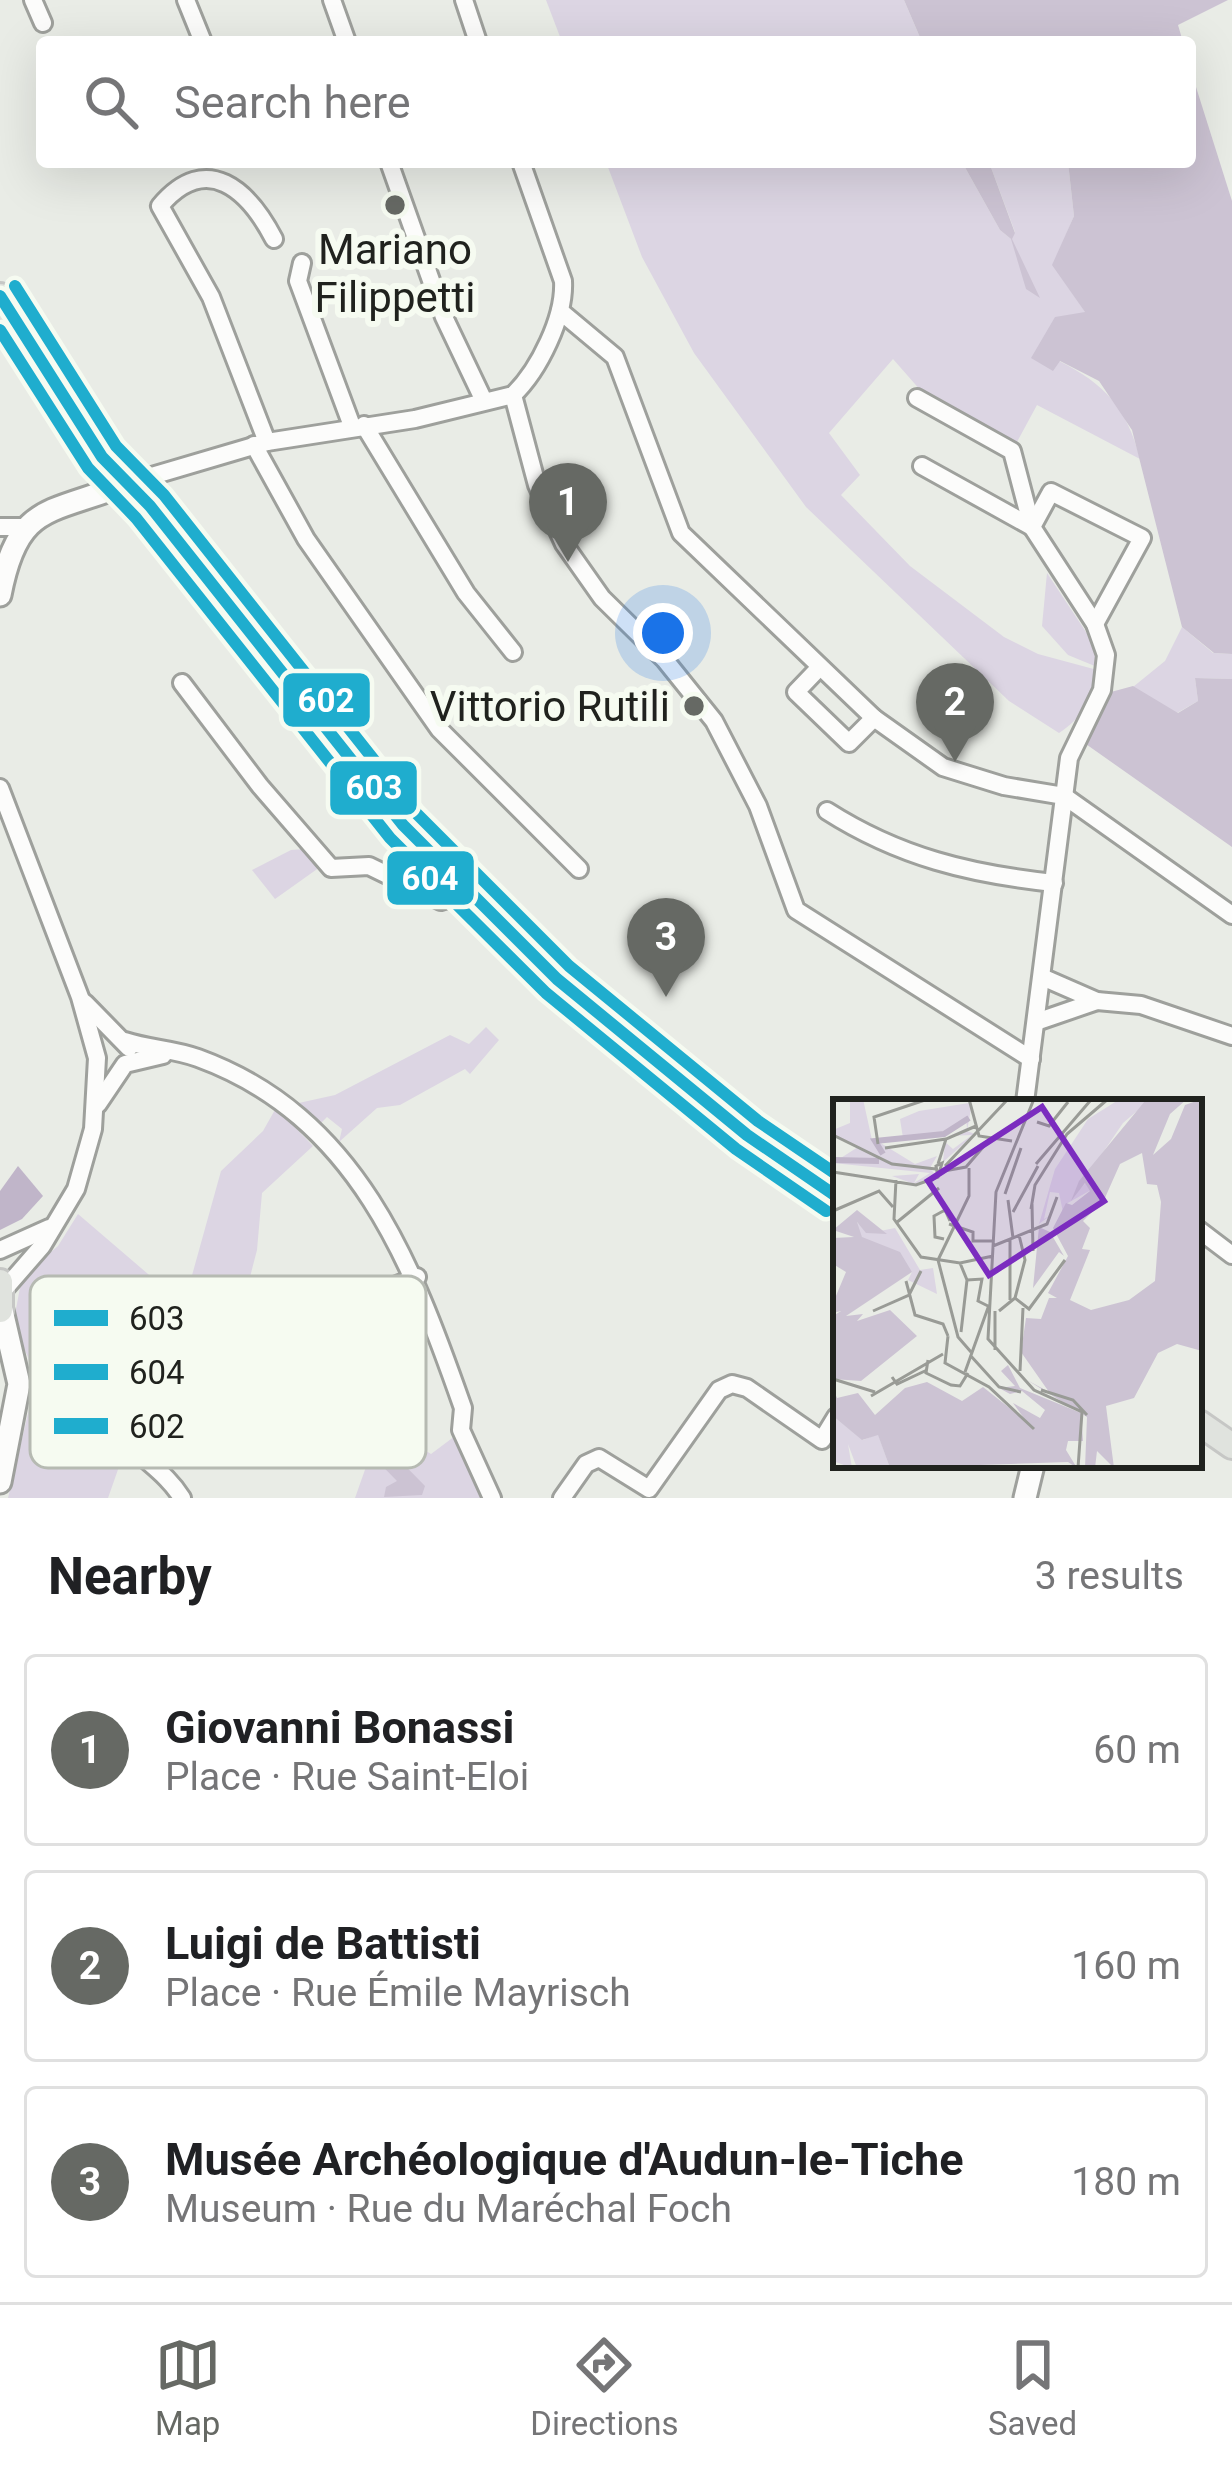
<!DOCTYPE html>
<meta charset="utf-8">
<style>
:root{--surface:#fff;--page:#f6f6f6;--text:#202124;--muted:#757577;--line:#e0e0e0;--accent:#666964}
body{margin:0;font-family:Roboto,sans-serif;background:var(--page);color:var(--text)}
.you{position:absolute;left:663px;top:633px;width:42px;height:42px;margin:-30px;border:9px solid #fff;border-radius:50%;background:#1a73e8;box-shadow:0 0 0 18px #1a73e833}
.badge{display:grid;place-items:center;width:78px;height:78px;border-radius:50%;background:var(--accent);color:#fff;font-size:39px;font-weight:700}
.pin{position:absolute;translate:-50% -99px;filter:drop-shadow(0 3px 6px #0008)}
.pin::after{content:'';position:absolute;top:63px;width:42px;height:36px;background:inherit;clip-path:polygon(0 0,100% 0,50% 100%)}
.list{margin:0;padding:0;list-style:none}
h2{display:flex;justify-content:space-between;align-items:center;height:156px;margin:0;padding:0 48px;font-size:51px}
h2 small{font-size:39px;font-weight:400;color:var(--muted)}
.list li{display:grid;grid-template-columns:78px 1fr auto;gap:36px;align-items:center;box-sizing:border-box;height:192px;margin:0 24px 24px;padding:0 24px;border:3px solid var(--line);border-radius:12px}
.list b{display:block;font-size:45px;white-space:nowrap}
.list p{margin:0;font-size:39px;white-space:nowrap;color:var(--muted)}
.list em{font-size:39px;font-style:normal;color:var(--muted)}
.icon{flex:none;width:66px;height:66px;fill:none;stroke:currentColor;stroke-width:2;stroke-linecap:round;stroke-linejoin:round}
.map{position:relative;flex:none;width:1232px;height:1498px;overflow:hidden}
.search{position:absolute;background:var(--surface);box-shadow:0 12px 48px #0002;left:36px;right:36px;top:36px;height:132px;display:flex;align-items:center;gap:30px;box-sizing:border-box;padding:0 42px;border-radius:12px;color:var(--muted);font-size:45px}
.sheet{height:804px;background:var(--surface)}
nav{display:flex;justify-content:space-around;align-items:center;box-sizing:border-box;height:168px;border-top:3px solid var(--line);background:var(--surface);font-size:33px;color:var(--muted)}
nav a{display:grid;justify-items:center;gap:6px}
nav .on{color:var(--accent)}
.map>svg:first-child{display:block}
.green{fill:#dcd5e3}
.forest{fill:#ccc3d3}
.water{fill:#c0b5c9}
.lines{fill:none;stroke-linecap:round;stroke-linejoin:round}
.street-casing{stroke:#9ea09c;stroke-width:22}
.secondary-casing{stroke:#9ea09c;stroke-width:27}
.primary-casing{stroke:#c6c7c5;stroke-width:30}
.street{stroke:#fcfcfb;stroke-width:16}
.secondary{stroke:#fcfcfb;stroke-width:21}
.primary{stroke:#e0e3de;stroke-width:24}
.bus-1-casing{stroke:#f6fbf1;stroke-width:21}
.bus-2-casing{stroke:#f6fbf1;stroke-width:21}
.bus-3-casing{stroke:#f6fbf1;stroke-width:21}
.bus-1{stroke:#1fadce;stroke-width:12}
.bus-2{stroke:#1fadce;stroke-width:12}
.bus-3{stroke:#1fadce;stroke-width:12}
.poi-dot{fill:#666964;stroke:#f6fbf1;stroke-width:4.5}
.labels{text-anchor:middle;stroke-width:12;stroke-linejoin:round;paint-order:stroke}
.poi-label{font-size:42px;fill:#20221e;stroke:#f6fbf1}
.inset-river{fill:none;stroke:#c0b5c9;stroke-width:6}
.inset-road{fill:none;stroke:#999b96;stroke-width:3}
.view{fill:#7b2cbf;fill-opacity:0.15;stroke:#7b2cbf;stroke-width:6}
.inset-edge{fill:none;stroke:#20221e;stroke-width:6}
.key{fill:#f6fbf1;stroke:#b6bab2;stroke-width:3}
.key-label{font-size:33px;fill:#20221e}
.line-badge{stroke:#f6fbf1;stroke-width:4.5}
.badge-label{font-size:33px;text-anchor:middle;font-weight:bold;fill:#fff}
</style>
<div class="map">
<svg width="1232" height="1498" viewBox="0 0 1232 1498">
<rect width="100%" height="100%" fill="#e9ece6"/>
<g class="green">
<path d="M546,0h358l18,42h-360z"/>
<path d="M606,162h356l38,68 11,9 4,-7 -26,-70h79l6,54 -21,49 33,48 -27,48c46,23 68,47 81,98l-103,-54 -25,46 -76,-43 -43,-49 -64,74 31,42 -19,20 69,71 94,71 34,17 63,17c-6,25 -20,48 -42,62l-50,-32 -203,-194 -112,-154 -52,-96z"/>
<path d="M1047,573l43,65 12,31 -34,-14 -26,-29z"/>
<path d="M1182,627l31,26 19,1v25l-37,-1 3,23 -21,12 -44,-26 32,-26z"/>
<path d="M304,849l16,18 -45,32 -23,-29 39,-20z"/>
<path d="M486,1027l13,13 -29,34 -5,-5 -65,36 -23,3 -38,34 3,-13 -15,-12 -6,6 -21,-16 -11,14 24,25 -51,47 -5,57 -21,81 195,123 24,-18 26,62h-126l12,-34 -140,-80 -48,-1 -23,73 -35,5 -13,37h-100l26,-110 -6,-31 -15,-32 9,-48 36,-31 20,-32 84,72 15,3 14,-10 30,-108 42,-40 13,-23 59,-13 115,-60 19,9z"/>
</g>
<g class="forest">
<path d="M904,0h324l-50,25 5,17h-261z"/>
<path d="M1190,68l42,133v453l-18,-1 -32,-26 -50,-197 -33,-49 -39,-20 -7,10 -22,-13 24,-41 30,-5 -33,-47 22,-49 -6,-54h122z"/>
<path d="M962,162h27l26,71 -3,6 28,59 -14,-9 -15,-50 -11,-9z"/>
<path d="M1195,678l37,1v168l-149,-105 28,-50 22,-6 45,27 20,-12z"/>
<path d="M363,1423l62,63 -3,9 -38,2 2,-10 11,-6 -46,-47 2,-9z"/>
</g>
<path class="water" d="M18,1166l25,30 -21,23 -22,11v-39z"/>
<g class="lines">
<defs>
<g id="street">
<path d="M33,0l10,23"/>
<path d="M186,0l17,42"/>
<path d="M332,0l15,42"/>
<path d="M464,0l14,42"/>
<path d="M389,162l55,155 40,84"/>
<path d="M302,263l-4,18 54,145"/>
<path d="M560,311l55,46 66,176 193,185 69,49 61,19 60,10 168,119"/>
<path d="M513,395l24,90 27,59 38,54 63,62 49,61 44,85 38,104 235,149"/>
<path d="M917,398l95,53 20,76 63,97 11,31 -4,35 -33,68 -44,344"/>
<path d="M364,425l102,168 47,59"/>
<path d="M267,442l-56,-145 -51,-91c47,-56 89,-15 114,33"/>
<path d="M254,445l52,94 133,190 140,140"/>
<path d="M922,466l110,61 19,-35 91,46 -47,86"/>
<path d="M128,483l139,-41 148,-23 98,-24c26,-25 52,-78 50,-114l-42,-119"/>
<path d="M0,527h22"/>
<path d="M819,668l-23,24 53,51 25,-25"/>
<path d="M182,683l78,103 71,82 38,-2 72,35 26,-8"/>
<path d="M0,788l80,209 17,61 -4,71 -17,60 -34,57 -40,46"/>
<path d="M827,811c72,46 143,63 227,72"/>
<path d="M1042,977l55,24 44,4 91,31"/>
<path d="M85,1003l44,45"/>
<path d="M1036,1022l61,-21"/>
<path d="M125,1041c24,8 49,8 73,17 159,58 214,205 265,350l-2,22 31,68"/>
<path d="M98,1104l27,-40 38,-9"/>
<path d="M1199,1230l33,25"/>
<path d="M0,1250l49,-22"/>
<path d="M314,1318l103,-41"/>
<path d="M124,1438c19,23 42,34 58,60"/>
<path d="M562,1498l24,-34 13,-6 50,31 70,-99 13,-6 15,4 75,52 14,-23"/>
</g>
<g id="secondary">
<path d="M0,595c18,-94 50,-80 128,-112"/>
<path d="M0,1482l19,-98 -18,-78"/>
<path d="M1025,1498l8,-33"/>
</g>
<g id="primary">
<path d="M0,296l102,161 48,49 253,319 154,154 190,156 89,61"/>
<path d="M0,1282v28"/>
<path d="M1199,1423l33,23"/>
</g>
</defs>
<use href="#street" class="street-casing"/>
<use href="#secondary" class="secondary-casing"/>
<use href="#primary" class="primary-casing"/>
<use href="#street" class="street"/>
<use href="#secondary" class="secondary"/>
<use href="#primary" class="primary"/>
<defs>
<path id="bus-1" d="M0,296l102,161 48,49 253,319 154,154 190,156 89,61"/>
<path id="bus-2" d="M0,330l88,138 48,50 254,320 156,155 190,156 90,62"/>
<path id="bus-3" d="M15,286l101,160 48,49 252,318 153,153 189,155 78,53"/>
</defs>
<use href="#bus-1" class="bus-1-casing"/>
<use href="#bus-2" class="bus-2-casing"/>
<use href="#bus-3" class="bus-3-casing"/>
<use href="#bus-1" class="bus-1"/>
<use href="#bus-2" class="bus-2"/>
<use href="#bus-3" class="bus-3"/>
</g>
<g class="poi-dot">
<circle cx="395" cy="205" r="12"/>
<circle cx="694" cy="706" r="12"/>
</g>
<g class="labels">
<g class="poi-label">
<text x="395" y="264">Mariano<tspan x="395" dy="48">Filippetti</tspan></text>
<text x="670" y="721" text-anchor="end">Vittorio Rutili</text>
</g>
</g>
<g transform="translate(833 1099)">
<rect width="369" height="369" fill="#e9ece6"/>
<path d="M30,0l9,41 31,-2 -3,-19 19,-8 50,-8 2,6 -4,22 8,3 -32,28 2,-20 8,7 19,-14 -23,1 18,-8 -1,-10 -21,17 -66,7 36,22 22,-8 -7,12 6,8 -22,8 -22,-8 27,-2 -5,9 16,-10 -97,-10 25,-16 -25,-10v-7l17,-7v-21zM287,0h31l-28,24 -47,69 10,-9 5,7 -25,14 -2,13 -5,-24 -9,-1 -6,27 7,-4 -12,9 16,-55 33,-50zM22,122l15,12 25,-5 25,42 13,-2 4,26 -29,-14 4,-8 -50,-34zM0,317l30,24 15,-6 12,34h-33l-9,-24 4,24 -19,-7z" fill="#dcd5e3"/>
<path d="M354,0l-17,15 -17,41 18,-16 14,-34 17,-6v252l-25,-7 -19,9 -24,45 -28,8 8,62 -17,-17 -2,17h-10l2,-51 -60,-37 22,12 -28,-40 5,-34 15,1 8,-21h8l-9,-5 20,-37 -15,-28 13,-25 6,2 18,-14 -5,-8 -14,18 8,-20 66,-80zM309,54l5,31 10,1 4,17 -6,79 -26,19 -38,10 -21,-10 20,-50 -8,-1 8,-21 -7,-7 21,-21 16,-36zM24,111l30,24 -21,-1 -9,-11 5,15 38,15 12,20 -66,44 17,-2 -6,7 33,-11 27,26 -56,45 -28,-2v-63l8,-5 -8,2v-10l13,-31 -13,-8v-26l21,-1 -21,-7zM206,128l11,5 14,24 -5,-4 -26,36zM175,266l12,23 61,25 2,28h-15l-2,9 11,18 -9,-6 -178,6 -12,-33 -16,5 -29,-24v-27l4,9 21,-5 17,22 30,-27 22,-6 35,19 21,-14 43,34 -13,-18 27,15 5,-8 -23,-19 -12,3 -11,-6 16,-2 -14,-15z" fill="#ccc3d3" fill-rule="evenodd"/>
<path class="inset-river" d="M50,55l-8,-13 69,-7 25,-16M0,61l46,1"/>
<path class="inset-road" d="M136,0l10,37 33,5M201,0l-38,93 -8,147 46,51 48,22 -4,56M204,23l12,4 19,-24M0,36l59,29 44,5M45,45l-4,-27 54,-18M52,49l61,-9M105,65l8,-25 30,-13M203,65l54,-63M112,67l63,-67M136,69v28l-31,64 20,77 13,15M111,72l22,-4 24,-28M0,73l83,13 22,-8 4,-14 -6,3 2,11M63,81l-2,39 27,38 39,6 33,-7M172,95l16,-46M175,101l5,38M199,105l1,47M198,110l4,-24 32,-51 41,-35M0,112l46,-20 14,16M180,113l25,-46M63,124l43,-35M116,125l24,8v9h20M111,140l-9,-2 -1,-21 11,-6 5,11M160,147l54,-22 10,-27M127,164l7,17 -6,52M134,181l15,-1 -4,22 10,5M73,182l9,34 28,9 5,12M182,199l10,-38 -6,-25M177,201v-60M40,212l36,-16 12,-24M166,212l16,-13 14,11 36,-49M115,237l-3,27 44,24 45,42M162,251v-39M137,256l29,32 22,5M95,261l-2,13 25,12 9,1 8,-13M187,272l3,-63M132,273l24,-67M59,278l5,7 30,-14M0,280l42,13M208,291l32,10 14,15M38,297l72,-42"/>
<path class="view" d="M209,8l62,94 -115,74 -61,-94z"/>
<rect width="369" height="369" class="inset-edge"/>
</g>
<rect x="30" y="1276" width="396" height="192" rx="18" class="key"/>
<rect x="54" y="1310" width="54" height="16" fill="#1fadce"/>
<rect x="54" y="1364" width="54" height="16" fill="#1fadce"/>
<rect x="54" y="1418" width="54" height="16" fill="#1fadce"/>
<g class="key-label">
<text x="129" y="1330">603</text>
<text x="129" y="1384">604</text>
<text x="129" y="1438">602</text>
</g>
<g class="line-badge">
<rect x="281" y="671" width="91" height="58" rx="12" fill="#1fadce"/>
<rect x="328" y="759" width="91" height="58" rx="12" fill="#1fadce"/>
<rect x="385" y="849" width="91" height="58" rx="12" fill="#1fadce"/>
</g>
<g class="badge-label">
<text x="326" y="712">602</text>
<text x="374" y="799">603</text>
<text x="430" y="890">604</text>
</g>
</svg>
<div class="you"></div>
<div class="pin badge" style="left:568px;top:562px">1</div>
<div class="pin badge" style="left:955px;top:762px">2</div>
<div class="pin badge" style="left:666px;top:997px">3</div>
<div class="search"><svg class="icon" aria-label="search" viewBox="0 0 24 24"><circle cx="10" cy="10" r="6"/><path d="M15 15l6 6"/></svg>Search here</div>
</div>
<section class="sheet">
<h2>Nearby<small>3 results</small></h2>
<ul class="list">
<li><span class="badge">1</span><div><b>Giovanni Bonassi</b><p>Place · Rue Saint-Eloi</p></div><em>60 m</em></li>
<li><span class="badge">2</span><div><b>Luigi de Battisti</b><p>Place · Rue Émile Mayrisch</p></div><em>160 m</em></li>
<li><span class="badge">3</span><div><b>Musée Archéologique d'Audun-le-Tiche</b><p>Museum · Rue du Maréchal Foch</p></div><em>180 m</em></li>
</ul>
</section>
<nav>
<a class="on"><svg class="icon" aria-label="map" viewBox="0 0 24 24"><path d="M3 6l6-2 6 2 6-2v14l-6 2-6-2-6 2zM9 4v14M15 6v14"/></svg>Map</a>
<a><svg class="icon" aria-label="directions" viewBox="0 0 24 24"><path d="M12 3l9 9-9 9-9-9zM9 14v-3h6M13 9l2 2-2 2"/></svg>Directions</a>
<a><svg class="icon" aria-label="saved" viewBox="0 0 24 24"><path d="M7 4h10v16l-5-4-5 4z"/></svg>Saved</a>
</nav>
